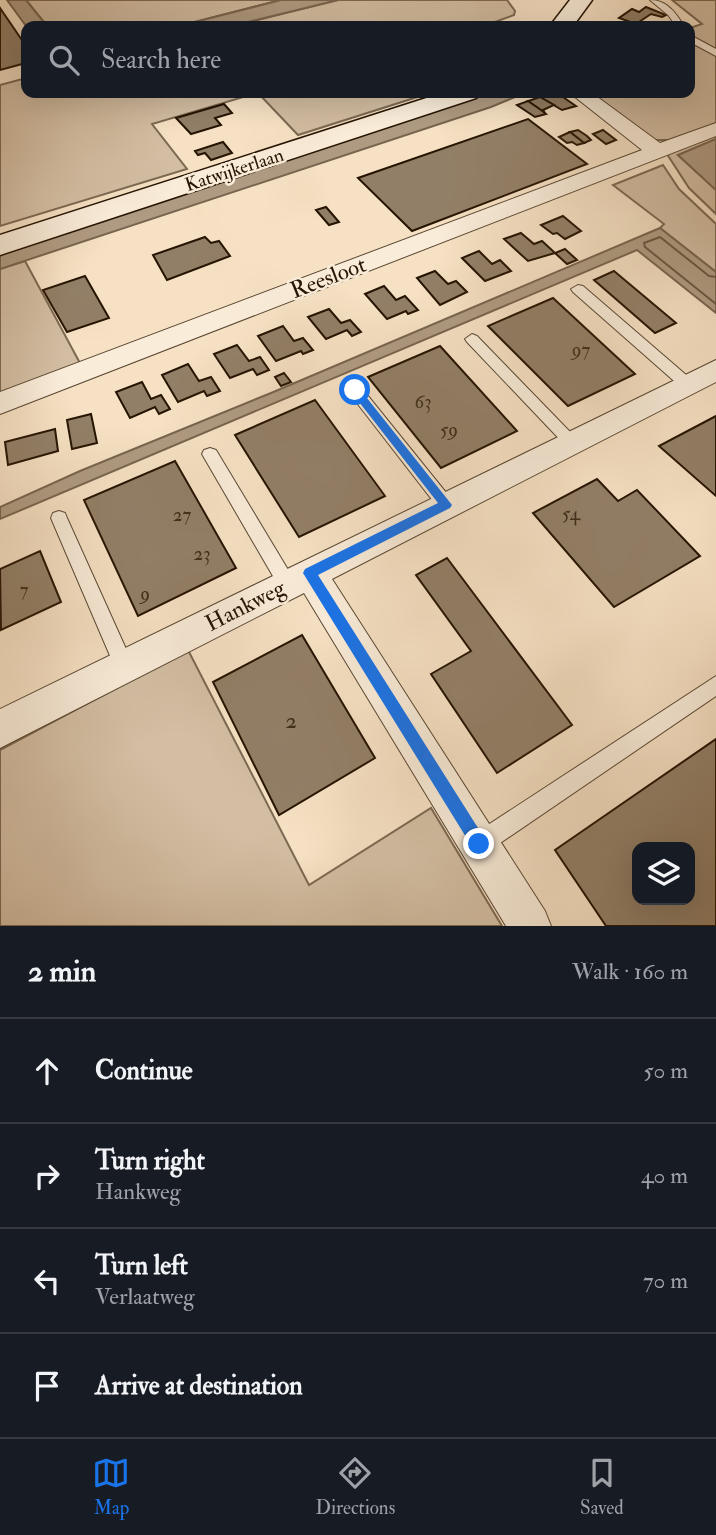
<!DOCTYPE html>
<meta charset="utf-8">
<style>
:root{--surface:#171b24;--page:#242831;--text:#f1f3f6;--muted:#9ea1a6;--line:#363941;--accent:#1a73e8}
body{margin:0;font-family:"IM FELL Double Pica",serif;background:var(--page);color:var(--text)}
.controls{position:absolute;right:21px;bottom:21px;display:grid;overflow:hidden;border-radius:14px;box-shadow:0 7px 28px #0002}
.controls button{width:63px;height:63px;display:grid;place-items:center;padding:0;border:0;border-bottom:2px solid var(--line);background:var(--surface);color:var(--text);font:35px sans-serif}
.stop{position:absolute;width:21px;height:21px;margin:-16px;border:5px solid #1a73e8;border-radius:50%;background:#fff}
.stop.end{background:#1a73e8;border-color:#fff;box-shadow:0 2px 7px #0008}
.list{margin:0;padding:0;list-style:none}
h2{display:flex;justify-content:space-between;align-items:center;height:91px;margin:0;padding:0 28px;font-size:30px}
h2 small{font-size:23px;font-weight:400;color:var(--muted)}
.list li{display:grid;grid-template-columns:46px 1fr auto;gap:21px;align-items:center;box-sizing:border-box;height:105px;padding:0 28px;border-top:2px solid var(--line)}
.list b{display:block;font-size:26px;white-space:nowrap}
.list p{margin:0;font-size:23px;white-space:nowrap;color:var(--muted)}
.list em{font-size:23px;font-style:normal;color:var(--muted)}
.icon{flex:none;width:38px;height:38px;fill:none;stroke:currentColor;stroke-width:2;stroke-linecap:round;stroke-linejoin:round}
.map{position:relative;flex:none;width:716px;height:926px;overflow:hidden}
.search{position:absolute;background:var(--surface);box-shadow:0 7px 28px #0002;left:21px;right:21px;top:21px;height:77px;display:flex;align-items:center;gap:18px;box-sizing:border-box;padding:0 24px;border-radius:14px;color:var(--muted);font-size:26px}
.sheet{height:511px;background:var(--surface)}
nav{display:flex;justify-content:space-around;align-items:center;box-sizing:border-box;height:98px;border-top:2px solid var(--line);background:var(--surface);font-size:19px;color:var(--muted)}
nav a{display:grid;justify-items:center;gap:4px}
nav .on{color:var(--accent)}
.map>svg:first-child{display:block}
.green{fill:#d3bea3;stroke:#7c6952;stroke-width:2}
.water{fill:#af9b82;stroke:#78654f;stroke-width:2}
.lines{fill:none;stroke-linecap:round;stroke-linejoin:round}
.shore{stroke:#6a5842;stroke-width:2}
.building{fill:#927f67;stroke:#261402;stroke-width:2;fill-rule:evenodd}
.lane-casing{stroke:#5a4732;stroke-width:2}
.street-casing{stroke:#5a4732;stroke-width:2}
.secondary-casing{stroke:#261402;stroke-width:3}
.lane{fill:#f9ecd9;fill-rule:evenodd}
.street{fill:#f9ecd9;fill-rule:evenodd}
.secondary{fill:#f9ecd9;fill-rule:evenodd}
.route{fill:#1a73e8}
.labels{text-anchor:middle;stroke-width:5;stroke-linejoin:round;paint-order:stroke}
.far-street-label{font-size:19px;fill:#261402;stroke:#f9ecd9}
.number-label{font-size:19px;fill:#412f1b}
.street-label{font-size:23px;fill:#261402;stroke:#f9ecd9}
.near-number-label{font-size:23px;fill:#412f1b}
</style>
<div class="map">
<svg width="716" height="926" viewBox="0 0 716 926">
<rect width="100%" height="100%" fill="#f6e1c4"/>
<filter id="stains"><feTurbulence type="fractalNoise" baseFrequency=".00286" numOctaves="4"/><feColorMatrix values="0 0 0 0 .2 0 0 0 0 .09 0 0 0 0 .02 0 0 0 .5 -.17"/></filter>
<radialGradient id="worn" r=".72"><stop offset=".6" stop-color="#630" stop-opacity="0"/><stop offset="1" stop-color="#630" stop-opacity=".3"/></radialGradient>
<g class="green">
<path d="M26,0h255l-102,26h-132z"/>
<path d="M338,0h169l8,11 -1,4 -30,11h-252z"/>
<path d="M672,0h44v124l-43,16h-21l-69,-47h107v-65l12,-4z"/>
<path d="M26,78v15h231l-105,31 35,45 -187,57v-141z"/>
<path d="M258,93h172l-132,42z"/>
<path d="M716,132v7l-38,16 38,35v24l-27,-26 -24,-37z"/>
<path d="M663,165l16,24 37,35v48l-56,-44 4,-4 -51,-39z"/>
<path d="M25,261l56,104 -81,31v-127z"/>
<path d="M188,650l121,235 122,-77 71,118h-502v-176z"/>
</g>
<g class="water">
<path d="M7,0h19l21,26h-21z"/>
<path d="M281,0h57l-106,26h-53z"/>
<path d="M491,93h34l-34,14 -491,162v-16z"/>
<path d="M716,139v51l-38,-35z"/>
<path d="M660,228l56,44v41l-79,-63 -637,269v-12l80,-36 191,-78z"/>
</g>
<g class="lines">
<path class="shore" d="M716,277l-7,-1 -49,-39 -16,6 1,4 71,57"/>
</g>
<g class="building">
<path d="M646,7l20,8 -4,2 -11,-3 -15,10 -17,-6 13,-9 7,3z"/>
<path d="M0,8l26,38v17l-26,7z"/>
<path d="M547,93h10l19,13 -14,4 -22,-13z"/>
<path d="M540,97l14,8 -11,5 2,3 -17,-12z"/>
<path d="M528,101l13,9 5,4 -11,3 -18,-12z"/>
<path d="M224,104l8,9 -17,5 6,7 -30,9 -15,-16z"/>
<path d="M528,119l59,45 -175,67 -54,-53z"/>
<path d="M578,130l9,6 4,4 -7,3 -14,-11z"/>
<path d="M603,130l13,10 -10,4 -13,-10z"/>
<path d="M570,132l9,7 5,4 -7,2 -5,-3 -5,1 -8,-6z"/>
<path d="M223,142l9,11 -21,7 -6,-7 -7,2 -3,-4z"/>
<path d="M326,207l13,15 -10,3 -13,-15z"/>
<path d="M563,216l18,15 -16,8 -8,-6 -4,1 -12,-9z"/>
<path d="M521,233l13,11 8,-3 13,12 -27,8 -24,-22z"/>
<path d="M205,237l6,6 8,-2 11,15 -63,24 -14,-25z"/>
<path d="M565,249l12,11 -10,4 -12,-11z"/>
<path d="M479,251l13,13 8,-4 11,11 -26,10 -23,-23z"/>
<path d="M435,271l13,13 8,-3 11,11 -27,13 -23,-27z"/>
<path d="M614,271l62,52 -21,10 -61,-53z"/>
<path d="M85,276l24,42 -42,14 -24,-42z"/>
<path d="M384,286l12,14 9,-4 13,14 -10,4 -2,-3 -19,8 -22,-25z"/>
<path d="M553,298l82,76 -67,32 -80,-80z"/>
<path d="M329,309l12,14 9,-3 11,12 -9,4 -5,-6 -21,9 -18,-22z"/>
<path d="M283,326l11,15 9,-3 10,12 -10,4 -2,-3 -25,10 -18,-25z"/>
<path d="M237,345l12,16 11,-4 9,13 -12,5 -4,-6 -23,9 -16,-24z"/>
<path d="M440,346l77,85 -76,37 -73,-91z"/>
<path d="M188,364l11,17 12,-4 9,14 -13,5 -3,-5 -26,11 -16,-27z"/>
<path d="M284,373l7,9 -10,4 -6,-9z"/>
<path d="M142,382l9,17 10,-4 9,14 -11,5 -4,-7 -25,11 -14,-26z"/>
<path d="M315,400l70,96 -86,41 -64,-102z"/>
<path d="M91,414l6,29 -25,6 -5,-29z"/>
<path d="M716,416v80l-57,-50z"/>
<path d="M55,429l3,22 -50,14 -3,-23z"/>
<path d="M175,461l61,107 -98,48 -54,-116z"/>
<path d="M597,479l21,22 19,-11 63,66 -86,51 -81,-94z"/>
<path d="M40,551l21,51 -60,28 -1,-61z"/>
<path d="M447,558l125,167 -75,48 -66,-99 40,-23 -55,-76z"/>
<path d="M302,635l73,123 -96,57 -66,-133z"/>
<path d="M716,739v187h-110l-51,-76zM637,847h53v53h-53z"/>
</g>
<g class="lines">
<defs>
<g id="lane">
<path d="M650,0c17,0 26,13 34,26h-8l-8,-11z"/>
<path d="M690,35l26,14v7l-26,-14z"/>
<path d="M578,285l5,1 109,94 2,4 -2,4h-10l-109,-96 -2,-3z"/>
<path d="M472,334l5,2 99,102 3,4 -3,4h-10l-99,-104 -2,-3z"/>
<path d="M355,385l5,1 92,114 2,5 -2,5 -6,2 -6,-2 -90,-116 -2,-4z"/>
<path d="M210,448l6,2 77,128 3,6 -3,6 -6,2 -6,-2 -79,-136 2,-4z"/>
<path d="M59,511l6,2 2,5 64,142 2,6 -2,6 -7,3 -7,-3 -66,-154 2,-5z"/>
<path d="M716,676v20l-229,156 -8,3 -8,-3 -3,-8 3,-8z"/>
</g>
<g id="street">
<path d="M570,93h22l68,50 56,-20v13l-716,278v-22l642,-242z"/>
<path d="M716,360v22l-384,197 213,332 6,15h-45l-202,-333 -304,155v-39z"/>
</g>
<g id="secondary">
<path d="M570,0h22l-19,26h-23z"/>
<path d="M442,93h38l-4,5 -476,157v-20z"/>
</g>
</defs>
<use href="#lane" class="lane-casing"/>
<use href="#street" class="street-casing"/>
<use href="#secondary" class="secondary-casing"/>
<use href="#lane" class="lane"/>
<use href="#street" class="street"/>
<use href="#secondary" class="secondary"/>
</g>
<path class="route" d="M355,386l4,2 93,117 -2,3 -132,67 167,264 2,5 -2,6 -6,2 -5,-2 -171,-277 2,-4 133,-66 -86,-110 -2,-3z"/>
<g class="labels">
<g class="far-street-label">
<text transform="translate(234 169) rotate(-18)" y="7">Katwijkerlaan</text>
</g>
<g class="number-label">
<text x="581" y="356">97</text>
<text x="423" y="408">63</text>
<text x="449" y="436">59</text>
<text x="571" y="520">54</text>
<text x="182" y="521">27</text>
<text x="202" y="560">23</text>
<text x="24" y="596">7</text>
<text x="145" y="600">9</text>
</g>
<g class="street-label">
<text transform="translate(328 277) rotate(-21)" y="8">Reesloot</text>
<text transform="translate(245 605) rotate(-27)" y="8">Hankweg</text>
</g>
<g class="near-number-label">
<text x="291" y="728">2</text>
</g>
</g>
<rect width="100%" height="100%" filter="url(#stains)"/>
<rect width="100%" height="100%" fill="url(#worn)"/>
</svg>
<div class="controls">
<button><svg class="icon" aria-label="layers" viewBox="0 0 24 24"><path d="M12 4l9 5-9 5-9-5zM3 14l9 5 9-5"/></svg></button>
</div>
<div class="stop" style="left:355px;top:390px"></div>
<div class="stop end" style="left:479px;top:844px"></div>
<div class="search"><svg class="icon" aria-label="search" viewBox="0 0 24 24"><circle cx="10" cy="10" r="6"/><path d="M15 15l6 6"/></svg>Search here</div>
</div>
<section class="sheet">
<h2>2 min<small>Walk · 160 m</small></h2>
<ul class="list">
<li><svg class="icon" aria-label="ahead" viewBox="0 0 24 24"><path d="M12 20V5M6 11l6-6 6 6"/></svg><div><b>Continue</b></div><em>50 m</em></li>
<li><svg class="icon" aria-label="right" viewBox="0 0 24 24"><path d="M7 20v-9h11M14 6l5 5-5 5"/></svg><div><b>Turn right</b><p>Hankweg</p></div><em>40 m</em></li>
<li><svg class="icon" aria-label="left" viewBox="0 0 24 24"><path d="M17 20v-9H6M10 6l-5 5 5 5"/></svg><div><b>Turn left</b><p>Verlaatweg</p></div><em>70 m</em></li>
<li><svg class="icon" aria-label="arrive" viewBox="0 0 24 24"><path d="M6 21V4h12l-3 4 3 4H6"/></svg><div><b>Arrive at destination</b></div></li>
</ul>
</section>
<nav>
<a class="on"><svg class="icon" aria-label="map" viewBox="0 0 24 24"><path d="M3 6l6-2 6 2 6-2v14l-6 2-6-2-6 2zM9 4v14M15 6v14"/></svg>Map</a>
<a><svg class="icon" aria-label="directions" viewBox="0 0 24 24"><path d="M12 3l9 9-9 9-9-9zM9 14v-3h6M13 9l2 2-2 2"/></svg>Directions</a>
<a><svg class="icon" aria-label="saved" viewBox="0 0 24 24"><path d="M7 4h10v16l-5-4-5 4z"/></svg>Saved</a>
</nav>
